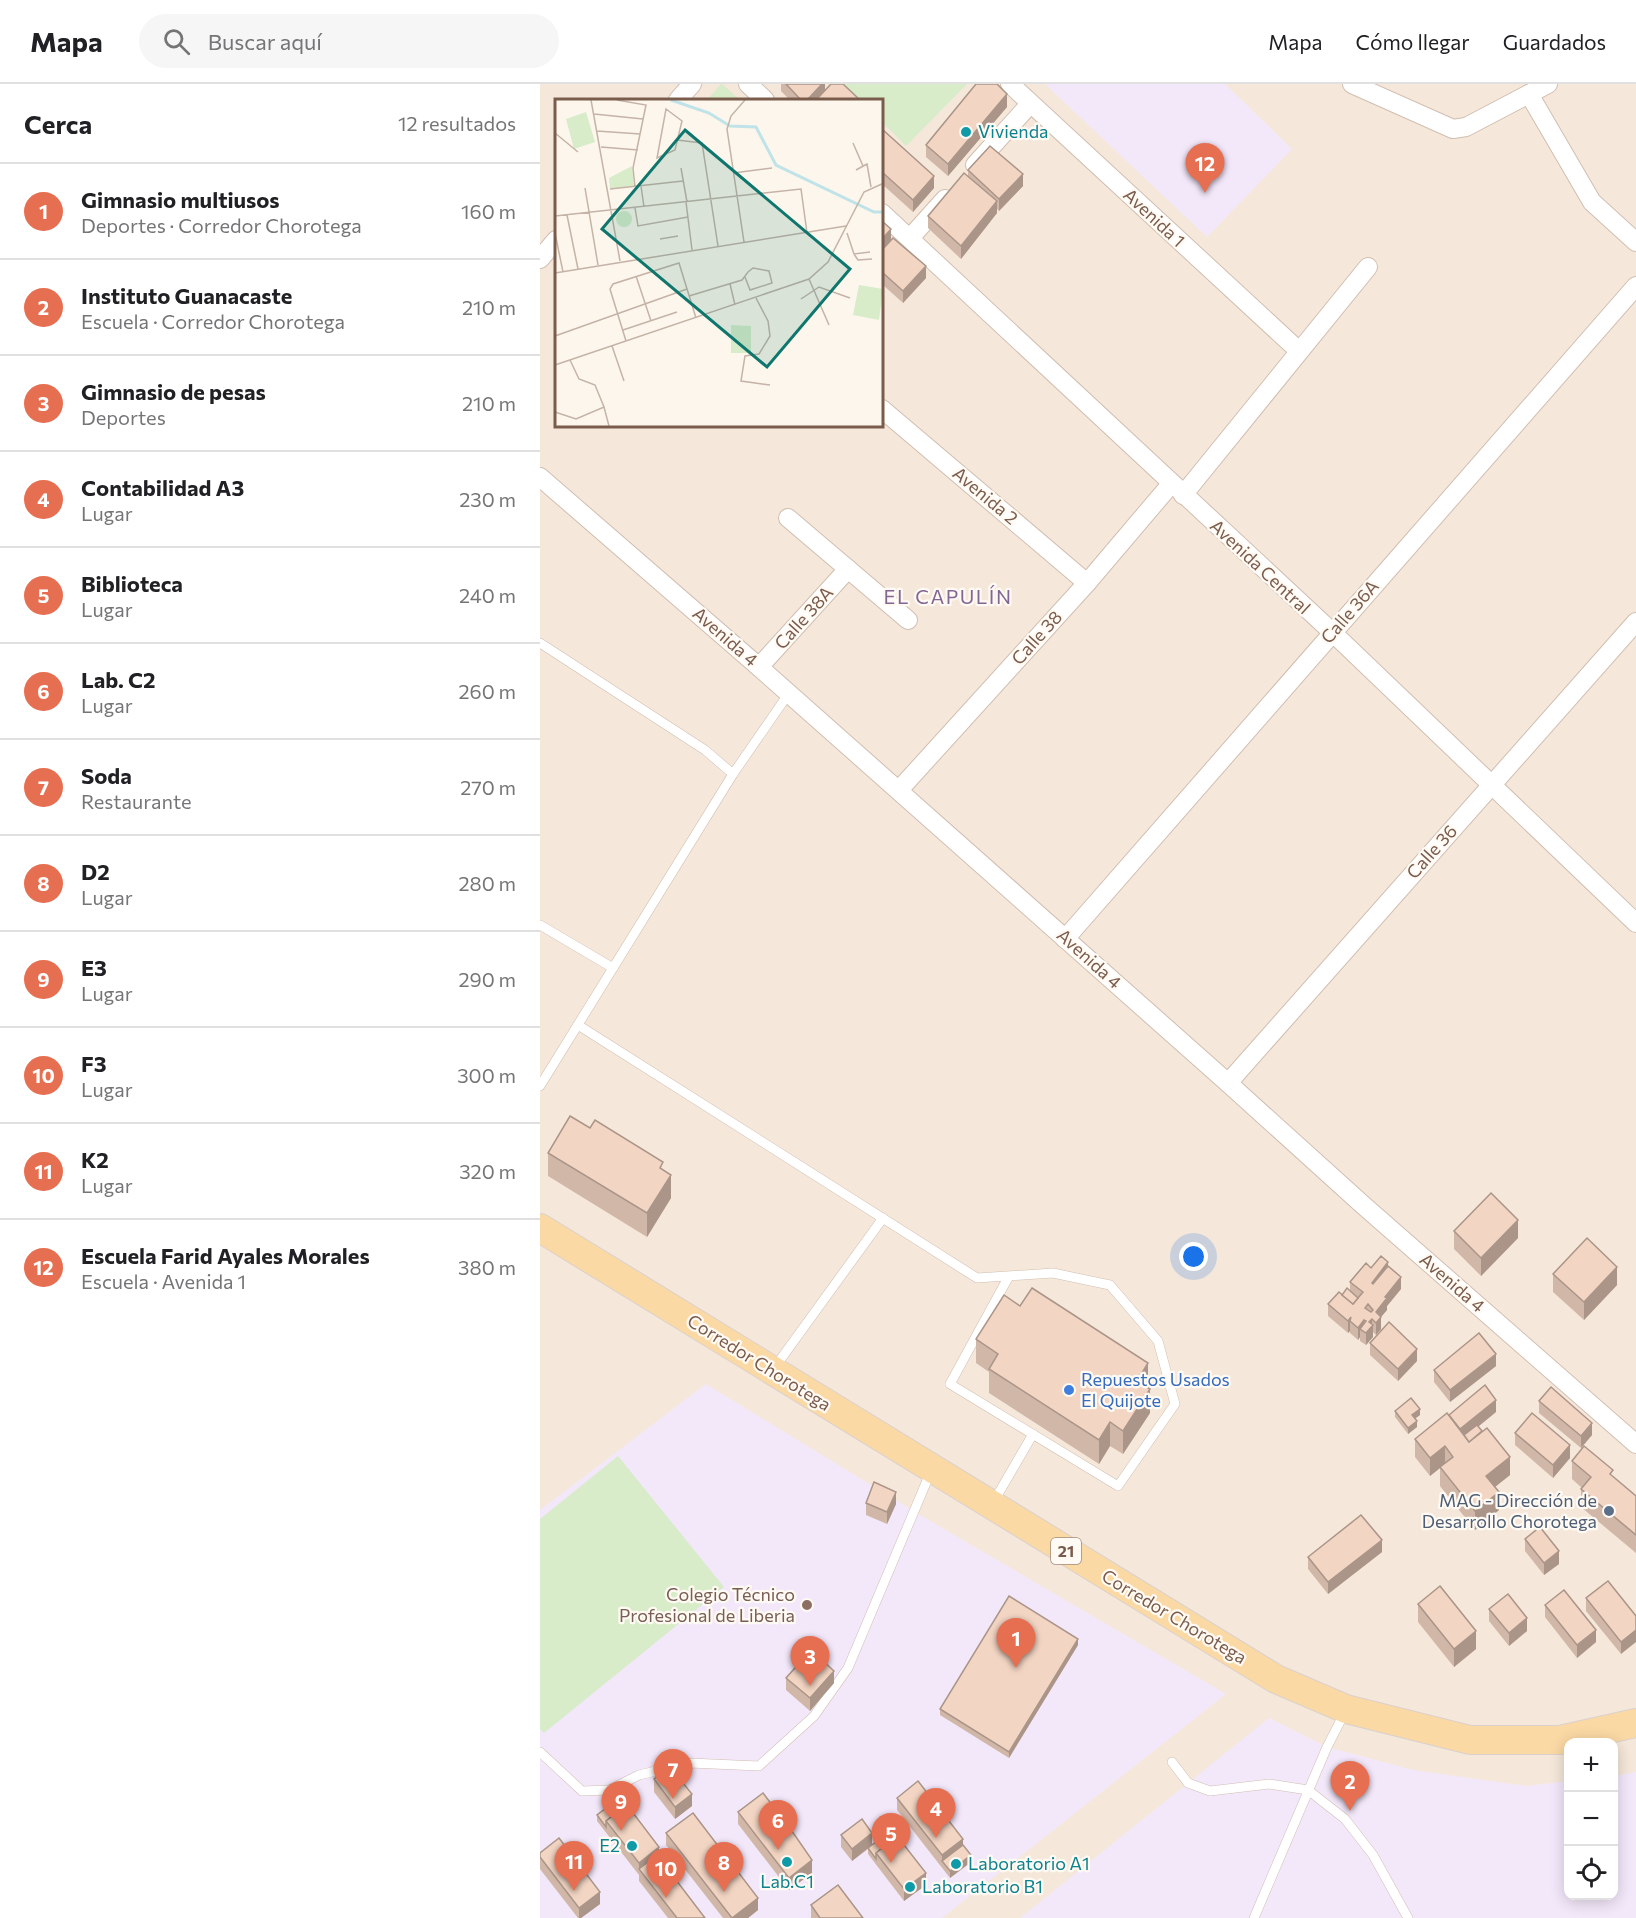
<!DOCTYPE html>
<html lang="es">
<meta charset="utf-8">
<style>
:root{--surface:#fff;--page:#f6f6f6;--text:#202124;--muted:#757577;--line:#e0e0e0;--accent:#e76f51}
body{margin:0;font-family:Commissioner,sans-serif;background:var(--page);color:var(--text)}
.controls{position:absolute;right:18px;bottom:18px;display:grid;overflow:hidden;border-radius:12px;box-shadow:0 3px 15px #0003}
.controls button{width:54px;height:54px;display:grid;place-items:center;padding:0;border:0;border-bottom:2px solid var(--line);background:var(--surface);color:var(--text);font:30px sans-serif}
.you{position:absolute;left:654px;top:1173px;width:21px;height:21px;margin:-15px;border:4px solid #fff;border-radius:50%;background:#1a73e8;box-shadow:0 0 0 9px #1a73e833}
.badge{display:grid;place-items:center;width:39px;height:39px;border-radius:50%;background:var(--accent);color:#fff;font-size:20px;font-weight:700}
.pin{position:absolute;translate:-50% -50px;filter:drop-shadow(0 2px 3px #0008)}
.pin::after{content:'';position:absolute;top:32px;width:21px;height:18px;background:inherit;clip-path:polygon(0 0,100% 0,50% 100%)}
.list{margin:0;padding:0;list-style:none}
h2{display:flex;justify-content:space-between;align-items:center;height:78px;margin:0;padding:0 24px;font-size:26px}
h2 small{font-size:20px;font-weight:400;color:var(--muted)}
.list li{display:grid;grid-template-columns:39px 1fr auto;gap:18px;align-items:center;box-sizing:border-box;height:96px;padding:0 24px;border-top:2px solid var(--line)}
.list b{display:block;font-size:22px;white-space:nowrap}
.list p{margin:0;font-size:20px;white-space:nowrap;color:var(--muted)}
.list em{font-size:20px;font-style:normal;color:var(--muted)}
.icon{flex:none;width:33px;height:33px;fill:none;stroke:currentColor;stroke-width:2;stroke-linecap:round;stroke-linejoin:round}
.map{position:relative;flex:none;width:1096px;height:1834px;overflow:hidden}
header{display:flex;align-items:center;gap:36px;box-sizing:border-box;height:84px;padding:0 30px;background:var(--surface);border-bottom:2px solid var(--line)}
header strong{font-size:28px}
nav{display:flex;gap:33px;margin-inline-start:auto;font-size:21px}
.search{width:420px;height:54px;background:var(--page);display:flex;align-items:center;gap:15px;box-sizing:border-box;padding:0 21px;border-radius:33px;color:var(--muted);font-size:22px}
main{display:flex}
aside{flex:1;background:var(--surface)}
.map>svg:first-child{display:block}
.residential{fill:#f5e8da;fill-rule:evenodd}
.education{fill:#f3e8fa}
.green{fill:#d8ecc9}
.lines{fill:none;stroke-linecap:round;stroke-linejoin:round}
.service-casing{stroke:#d1beb0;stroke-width:10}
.minor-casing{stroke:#d1beb0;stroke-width:20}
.primary-casing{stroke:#dad1cd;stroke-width:30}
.service{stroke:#fff;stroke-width:9}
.minor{stroke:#fff;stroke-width:18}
.primary{stroke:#fbd9a5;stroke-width:28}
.wall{fill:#d1b7a8}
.shaded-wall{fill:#aa9588}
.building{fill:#f3d5c3;stroke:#aa9588;stroke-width:1.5;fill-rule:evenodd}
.culture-dot{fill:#0f9aa8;stroke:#fffaf3;stroke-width:2}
.shop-dot{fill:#3f7fe0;stroke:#fffaf3;stroke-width:2}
.service-dot{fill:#5c6f8a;stroke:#fffaf3;stroke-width:2}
.education-dot{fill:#8d6e63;stroke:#fffaf3;stroke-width:2}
.labels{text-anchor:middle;stroke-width:4.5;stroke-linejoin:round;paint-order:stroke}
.shield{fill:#fffaf3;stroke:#a28b7f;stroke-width:1.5}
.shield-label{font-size:16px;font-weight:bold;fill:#7a5c4d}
.culture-label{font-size:18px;fill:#0d838f;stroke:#fffaf3;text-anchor:start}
.street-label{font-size:18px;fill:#7a5c4d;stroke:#fffaf3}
.shop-label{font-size:18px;fill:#366cbe;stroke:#fffaf3;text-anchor:start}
.service-label{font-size:18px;fill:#4e5e75;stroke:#fffaf3;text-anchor:end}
.education-label{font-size:18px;fill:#785e54;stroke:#fffaf3;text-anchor:end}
.neighbourhood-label{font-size:20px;letter-spacing:1.5px;fill:#846695;stroke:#fffaf3}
.inset-river{fill:none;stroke:#bfe3e8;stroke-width:3}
.inset-road{fill:none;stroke:#c5b3a7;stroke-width:1.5}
.view{fill:#0f766e;fill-opacity:0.15;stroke:#0f766e;stroke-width:3}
.inset-edge{fill:none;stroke:#7a5c4d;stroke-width:3}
</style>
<header>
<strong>Mapa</strong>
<div class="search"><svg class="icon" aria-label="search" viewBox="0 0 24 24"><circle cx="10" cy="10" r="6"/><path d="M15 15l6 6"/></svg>Buscar aquí</div>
<nav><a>Mapa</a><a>Cómo llegar</a><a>Guardados</a></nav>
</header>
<main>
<aside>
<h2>Cerca<small>12 resultados</small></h2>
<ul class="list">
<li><span class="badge">1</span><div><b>Gimnasio multiusos</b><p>Deportes · Corredor Chorotega</p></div><em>160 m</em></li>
<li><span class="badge">2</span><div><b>Instituto Guanacaste</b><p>Escuela · Corredor Chorotega</p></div><em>210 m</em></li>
<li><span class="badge">3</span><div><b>Gimnasio de pesas</b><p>Deportes</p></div><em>210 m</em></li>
<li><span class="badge">4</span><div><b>Contabilidad A3</b><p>Lugar</p></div><em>230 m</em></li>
<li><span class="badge">5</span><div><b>Biblioteca</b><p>Lugar</p></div><em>240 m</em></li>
<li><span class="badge">6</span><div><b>Lab. C2</b><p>Lugar</p></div><em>260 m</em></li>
<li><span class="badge">7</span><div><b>Soda</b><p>Restaurante</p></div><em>270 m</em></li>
<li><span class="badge">8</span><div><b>D2</b><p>Lugar</p></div><em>280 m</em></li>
<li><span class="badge">9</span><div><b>E3</b><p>Lugar</p></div><em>290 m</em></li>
<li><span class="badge">10</span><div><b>F3</b><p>Lugar</p></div><em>300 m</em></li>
<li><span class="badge">11</span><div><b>K2</b><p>Lugar</p></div><em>320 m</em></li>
<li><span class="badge">12</span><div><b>Escuela Farid Ayales Morales</b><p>Escuela · Avenida 1</p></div><em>380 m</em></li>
</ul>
</aside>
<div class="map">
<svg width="1096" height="1834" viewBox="0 0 1096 1834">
<rect width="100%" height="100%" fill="#fdf6ec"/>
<path class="residential" d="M0,0h1096v1834h-1096zM16,16h326v326h-326zM1028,1658h46v154h-46z"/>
<g class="education">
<path d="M505,0h180l67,65 -85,88z"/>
<path d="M166,1300l214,131 306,179 -284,224h-402v-408z"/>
<path d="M729,1634l58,29 86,23 113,16 42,-5v115h46v-120l22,-4v146h-616z"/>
</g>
<g class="green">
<path d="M181,0h1l18,16h-33z"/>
<path d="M303,0h124l-61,62 -24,-24v-22h-22z"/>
<path d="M78,1372l106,131 -180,146 -4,-4v-210z"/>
</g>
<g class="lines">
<defs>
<g id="service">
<path d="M0,559l165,107 28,24 -193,312"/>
<path d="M193,690l56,-81"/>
<path d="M0,841l73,43"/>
<path d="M38,941l399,253 76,-5 57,12 48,56 17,63 -57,82 -168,-102 59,-108"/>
<path d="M235,1283l108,-149"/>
<path d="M454,1417l39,-67"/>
<path d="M0,1668l42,39 27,-1 30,-15 51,-12 69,3 55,-50 34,-48 83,-197"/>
<path d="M632,1678l16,21 22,8 59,-7 39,6 37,29 28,36 35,63"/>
<path d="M714,1834l73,-171 18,-35"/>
</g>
<g id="minor">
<path d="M208,0l17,16"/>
<path d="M470,0l289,267"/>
<path d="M812,0l101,45 13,-2 82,-43"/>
<path d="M989,10l63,108 44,40"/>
<path d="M138,16l14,-16"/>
<path d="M435,81l55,-61"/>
<path d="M342,129l450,419 304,291"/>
<path d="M370,154l35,-39"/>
<path d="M0,175l16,-19"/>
<path d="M342,325l205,174"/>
<path d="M0,393l219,190 469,416 135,122 273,239"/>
<path d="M643,411l185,-228"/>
<path d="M248,434l120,102"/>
<path d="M219,583l89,-98"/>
<path d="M359,706l188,-207 84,-99"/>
<path d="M525,855l571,-653"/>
<path d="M688,999l408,-461"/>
</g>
<path id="primary" d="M0,1144l736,451 70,30 124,31h90l76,-17"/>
</defs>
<use href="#service" class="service-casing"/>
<use href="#minor" class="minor-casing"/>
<use href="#primary" class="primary-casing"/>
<use href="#service" class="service"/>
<use href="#minor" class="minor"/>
<use href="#primary" class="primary"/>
</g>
<g class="wall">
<path d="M241,0h44v6l35,10h-70l-9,-9z"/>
<path d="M467,23l-59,69 -22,-19v-12z"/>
<path d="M342,45l52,59 -21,24 -31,-28z"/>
<path d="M428,86l55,16 -24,25 -2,-2v4l-36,46 -33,-31v-12l40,-39z"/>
<path d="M342,137l9,20 35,37 -23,25 -21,-19z"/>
<path d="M8,1069l115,17 8,28 -24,39 -99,-61z"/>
<path d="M914,1147l64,7 -37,38 -27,-27z"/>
<path d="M848,1183l13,22 -14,17v4l-6,7v12l-5,6 -3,-3v5l-7,8 -6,-4v-4l-2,3 -8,-7v-2l-2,2 -20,-17v-12l14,-9 8,-4v-9l21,-14z"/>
<path d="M1013,1190l64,11 -33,35 -31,-28z"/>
<path d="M436,1255l172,48 2,26 -27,41 -13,-8 -11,18 -110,-71v-21l-13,-9z"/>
<path d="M830,1259l47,18 -19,20 -28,-26z"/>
<path d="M956,1282l-46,36 -16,-20v-12z"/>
<path d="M999,1317l53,34 -11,13 -42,-35z"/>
<path d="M855,1327l25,4 -5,3 2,9 -9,7 -13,-17z"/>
<path d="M956,1328l-18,15 32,48 -15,12 4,23 -24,20 -35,-44v-18l-10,8 -15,-19v-18z"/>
<path d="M975,1349l55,25 -17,20 -38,-33z"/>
<path d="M1032,1377l41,16 23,19v57l-55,-46v-18l1,-1 -10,-9z"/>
<path d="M326,1419l30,1 -9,20 -21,-9z"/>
<path d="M985,1455l34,25 -15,11 -19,-24z"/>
<path d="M842,1468l-54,42 -20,-25v-12z"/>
<path d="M1046,1514l50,18 -15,38 -35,-43z"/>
<path d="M878,1520l58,45 -22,18 -36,-45z"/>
<path d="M1005,1521l51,37 -19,16 -32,-41z"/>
<path d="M949,1525l38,22 -18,15 -20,-25z"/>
<path d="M538,1561l-69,113 -69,-43v-6z"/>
<path d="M246,1594l48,5 -24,28 -24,-21z"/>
<path d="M114,1695l38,27 -17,13 -21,-27z"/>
<path d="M357,1714l66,47 8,17 -21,16 -53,-68z"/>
<path d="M198,1728l74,61 -23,17 -51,-66z"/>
<path d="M57,1731l62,43 46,60h-37l-29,-37v-6l-42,-54z"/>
<path d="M126,1749l92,77 -10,8h-25l-57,-73z"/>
<path d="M301,1751l31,10 54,40 -22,16 -36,-47v-5l-16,12 -11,-14z"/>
<path d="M0,1769l60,51 -19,14h-3l-38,-49z"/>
<path d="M271,1821l52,13h-52z"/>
</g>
<g class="shaded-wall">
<path d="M282,0h3v9l-7,7h-11z"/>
<path d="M467,10v13l-59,69v-12z"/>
<path d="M483,90v12l-24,25v-12z"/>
<path d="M394,92v12l-21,24v-12z"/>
<path d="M457,117v12l-36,46v-13z"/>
<path d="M351,145v12l-9,11v-13z"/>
<path d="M386,182v12l-23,25v-12z"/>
<path d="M131,1091v23l-24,39v-24z"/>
<path d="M978,1136v18l-37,38v-18z"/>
<path d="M848,1178v12l-16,21v-12z"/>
<path d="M1077,1183v18l-33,35v-18z"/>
<path d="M861,1193v12l-14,17v4l-6,7v12l-5,6v-23l9,-15z"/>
<path d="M811,1233l-1,4v10l-2,2v-12z"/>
<path d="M832,1235v7l1,-1v12l-7,8v-12l3,-11z"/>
<path d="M824,1236v12l-4,-3v8l-2,3v-12z"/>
<path d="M877,1265v12l-19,20v-12z"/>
<path d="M956,1270v12l-46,36v-12z"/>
<path d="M608,1279v24l-11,18v-24z"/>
<path d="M610,1305v24l-27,41v-23z"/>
<path d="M956,1316v12l-36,29v-12z"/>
<path d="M880,1325v6l-8,6v-6z"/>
<path d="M877,1337v6l-9,7v-6z"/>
<path d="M570,1338v24l-11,18v-24z"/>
<path d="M1052,1339v12l-11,13v-12z"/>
<path d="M1030,1361v13l-17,20v-13z"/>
<path d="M905,1362v18l-15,12v-18z"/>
<path d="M970,1373v18l-24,19v-18z"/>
<path d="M356,1408v12l-9,20v-12z"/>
<path d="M959,1408v18l-24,20v-19z"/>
<path d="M842,1456v12l-54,42v-12z"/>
<path d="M1019,1467v13l-15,11v-12z"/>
<path d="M987,1534v13l-18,15v-13z"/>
<path d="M1056,1546v12l-19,16v-13z"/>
<path d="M1096,1546v12l-15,12v-12z"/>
<path d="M936,1547v18l-22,18v-18z"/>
<path d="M538,1555v6l-69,113v-6z"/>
<path d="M294,1587v12l-24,28v-13z"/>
<path d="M152,1710v12l-17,13v-12z"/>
<path d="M332,1749v12l-20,16v-12z"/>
<path d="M423,1755v12l-21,10v-6z"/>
<path d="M119,1763v13l-20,9v6v-12z"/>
<path d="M431,1771v7l-21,16v-7z"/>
<path d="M272,1776v13l-23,17v-12z"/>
<path d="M386,1789v12l-22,16v-12z"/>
<path d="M60,1808v12l-19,14h-2v-10z"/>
<path d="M218,1814v12l-10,8h-16z"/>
</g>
<g class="building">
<path d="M246,0h36l-15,16h-6z"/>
<path d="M291,0h12l17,16h-44z"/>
<path d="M436,0h21l10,10 -59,70 -22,-19z"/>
<path d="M342,45l52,47 -21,24 -31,-28z"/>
<path d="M450,62l33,28 -24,25 -31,-29z"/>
<path d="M424,89l33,28 -36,45 -33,-30z"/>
<path d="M342,137l9,8 -9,10z"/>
<path d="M353,154l33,28 -23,25 -21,-19v-22z"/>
<path d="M30,1032l20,12 5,-8 68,42 -3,6 11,7 -24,38 -99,-60z"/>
<path d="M951,1109l27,27 -37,38 -27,-27z"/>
<path d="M1047,1154l30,29 -33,35 -31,-28z"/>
<path d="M841,1172l7,6 -16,21 1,1 15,-18 13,11 -16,20 2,1 -11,14 5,5 -5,6 -4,-4 -3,3 4,3 -7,8 -6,-4 6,-8 -2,-1 -6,8 -8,-7 1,-4 -3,4 -20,-17 11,-12 14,12 10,-12 -13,-10 16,-19 5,5zM828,1220l5,6 -2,2 -6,-4z"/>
<path d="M492,1204l116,75 -11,18 13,8 -27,42 -13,-9 -11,18 -110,-71 9,-15 -22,-15 28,-44 16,11z"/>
<path d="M807,1204l11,10 -5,6 -11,-9z"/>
<path d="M849,1238l28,27 -19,20 -28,-26z"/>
<path d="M939,1249l17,21 -46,36 -16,-20z"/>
<path d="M945,1301l11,15 -36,29 -11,-14z"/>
<path d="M1011,1303l41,36 -11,13 -42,-35z"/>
<path d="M871,1314l9,11 -8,6 5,6 -9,7 -13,-17z"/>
<path d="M907,1329l22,29 18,-14 23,29 -24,19 13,16 -24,19 -35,-44 13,-10 -8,-11 -15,12 -15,-19z"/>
<path d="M992,1329l38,32 -17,20 -38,-32z"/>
<path d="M937,1341l5,6 -13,11 -5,-7z"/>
<path d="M1044,1362l29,24 -3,4 26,22v39l-55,-46 10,-12 -19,-16z"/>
<path d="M334,1398l22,10 -9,20 -21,-9z"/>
<path d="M821,1431l21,25 -54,42 -20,-25z"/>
<path d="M1000,1443l19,24 -15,12 -19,-24z"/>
<path d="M1068,1497l28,35v14l-15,12 -35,-44z"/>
<path d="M900,1502l36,45 -22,18 -36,-45z"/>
<path d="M1024,1506l32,40 -19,15 -32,-40z"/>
<path d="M968,1510l19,24 -18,15 -20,-24z"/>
<path d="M469,1512l69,43 -69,113 -69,-43z"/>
<path d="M271,1566l23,21 -24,27 -24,-20z"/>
<path d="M130,1683l22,27 -17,13 -21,-28z"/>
<path d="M378,1697l45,58 -21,16 -45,-57z"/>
<path d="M223,1709l31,41 18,26 -23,18 -51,-66z"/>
<path d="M78,1715l6,8 -18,14v6l-9,-12z"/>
<path d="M87,1721l32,42 -20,16 -33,-42z"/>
<path d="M153,1729l65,85 -26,20 -66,-85z"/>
<path d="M322,1735l10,14 -20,16 -11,-14z"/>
<path d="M349,1748l5,7 -18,14v6l-8,-11z"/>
<path d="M357,1752l29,37 -22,16 -28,-36z"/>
<path d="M19,1754l41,54 -21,16 -39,-51v-4z"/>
<path d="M423,1761l8,10 -21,16 -8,-10z"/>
<path d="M117,1771l48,63h-28l-38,-49z"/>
<path d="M298,1801l25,33h-43l-9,-13z"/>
</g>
<g class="culture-dot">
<circle cx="426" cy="48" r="6"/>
<circle cx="92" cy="1762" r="6"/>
<circle cx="247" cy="1778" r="6"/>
<circle cx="416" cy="1780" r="6"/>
<circle cx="370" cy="1803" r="6"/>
</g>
<circle class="shop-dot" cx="529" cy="1306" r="6"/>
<circle class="service-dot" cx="1069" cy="1427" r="6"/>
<circle class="education-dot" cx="267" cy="1521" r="6"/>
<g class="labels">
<rect class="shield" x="511" y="1454" width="30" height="26" rx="4.5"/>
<g class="shield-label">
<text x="526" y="1473">21</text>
</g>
<g class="culture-label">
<text x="438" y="54">Vivienda</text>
<text x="80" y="1768" text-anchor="end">E2</text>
<text x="428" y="1786">Laboratorio A1</text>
<text x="247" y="1804" text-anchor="middle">Lab.C1</text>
<text x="382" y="1809">Laboratorio B1</text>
</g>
<g class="street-label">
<text transform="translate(614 134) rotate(43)" y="6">Avenida 1</text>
<text transform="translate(445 412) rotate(40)" y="6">Avenida 2</text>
<text transform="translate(720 483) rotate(43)" y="6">Avenida Central</text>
<text transform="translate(810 528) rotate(-49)" y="6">Calle 36A</text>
<text transform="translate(264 534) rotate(-48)" y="6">Calle 38A</text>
<text transform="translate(185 553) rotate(41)" y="6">Avenida 4</text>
<text transform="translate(497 554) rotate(-48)" y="6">Calle 38</text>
<text transform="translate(892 768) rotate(-48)" y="6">Calle 36</text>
<text transform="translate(549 875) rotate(42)" y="6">Avenida 4</text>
<text transform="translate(912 1199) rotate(41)" y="6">Avenida 4</text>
<text transform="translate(219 1279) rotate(32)" y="6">Corredor Chorotega</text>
<text transform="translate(634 1533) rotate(31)" y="6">Corredor Chorotega</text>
</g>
<g class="shop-label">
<text x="541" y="1302">Repuestos Usados<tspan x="541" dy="21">El Quijote</tspan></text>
</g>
<g class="service-label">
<text x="1057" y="1423">MAG - Dirección de<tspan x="1057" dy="21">Desarrollo Chorotega</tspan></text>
</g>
<g class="education-label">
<text x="255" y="1517">Colegio Técnico<tspan x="255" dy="21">Profesional de Liberia</tspan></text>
</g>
<g class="neighbourhood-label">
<text x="408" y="520">EL CAPULÍN</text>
</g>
</g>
<g transform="translate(15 15)">
<rect width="328" height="328" fill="#fdf6ec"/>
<path d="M31,13l9,30 -21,7 -8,-30zM77,67l2,20 -24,3 -1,-11zM61 120a8 8 0 1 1 16 0a8 8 0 1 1-16 0ZM304,186l24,4 -4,31 -26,-5zM176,226l20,1v27h-20z" fill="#d8ecc9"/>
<path class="inset-river" d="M116,1l38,13 21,13 26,1 20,38 98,47h10"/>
<path class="inset-road" d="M36,1l29,161M62,1l29,5 -13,63 2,19M111,10l16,12 -7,29 -18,8zM39,15l49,5M42,32l43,3M0,34l23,19M122,41l25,3 16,103M298,44l10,23M46,48l37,3M126,69l6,34M301,71l11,-6 4,23M178,74l39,-5M86,87l3,21M30,89l13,77M55,90l73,-8M131,103l6,48M80,109l3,18 50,-9M12,116l11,54M0,117l246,-27 6,44M0,134l8,39M292,134l7,21 16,-2M105,140l18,-3M189,143l-17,-113 4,-13 14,-16M299,155l4,6 14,-1M0,174l291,-47M81,177l15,45M254,180l20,46M175,185l5,21M134,197l53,-16 6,-8 5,-4 16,3 3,12 -22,7 -5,-13M201,199l12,23 2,15 -11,18 -14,2 -4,25 29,4M246,200l18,-12 31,11M68,231l54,-18M0,237l132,-47M71,242l-16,-52 3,-5 66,-21 17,55M57,247l12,35M15,261l9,19 16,6 9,22M0,266l254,-86 19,-17 36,-70 20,-9M0,313l21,7 28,-12 5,19"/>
<path class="view" d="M130,31l165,139 -83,98 -165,-138z"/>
<rect width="328" height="328" class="inset-edge"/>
</g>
</svg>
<div class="controls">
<button>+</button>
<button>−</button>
<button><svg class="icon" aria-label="locate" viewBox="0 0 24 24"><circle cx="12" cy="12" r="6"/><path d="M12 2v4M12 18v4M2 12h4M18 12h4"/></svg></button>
</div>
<div class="you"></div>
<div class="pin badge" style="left:476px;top:1584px">1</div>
<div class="pin badge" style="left:810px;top:1727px">2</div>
<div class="pin badge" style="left:270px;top:1602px">3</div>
<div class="pin badge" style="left:396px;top:1754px">4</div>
<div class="pin badge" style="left:351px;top:1779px">5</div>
<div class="pin badge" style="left:238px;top:1766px">6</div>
<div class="pin badge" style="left:133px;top:1715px">7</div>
<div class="pin badge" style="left:184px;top:1808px">8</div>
<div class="pin badge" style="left:81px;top:1747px">9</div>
<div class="pin badge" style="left:126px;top:1814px">10</div>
<div class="pin badge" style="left:34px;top:1807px">11</div>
<div class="pin badge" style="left:665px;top:109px">12</div>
</div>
</main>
